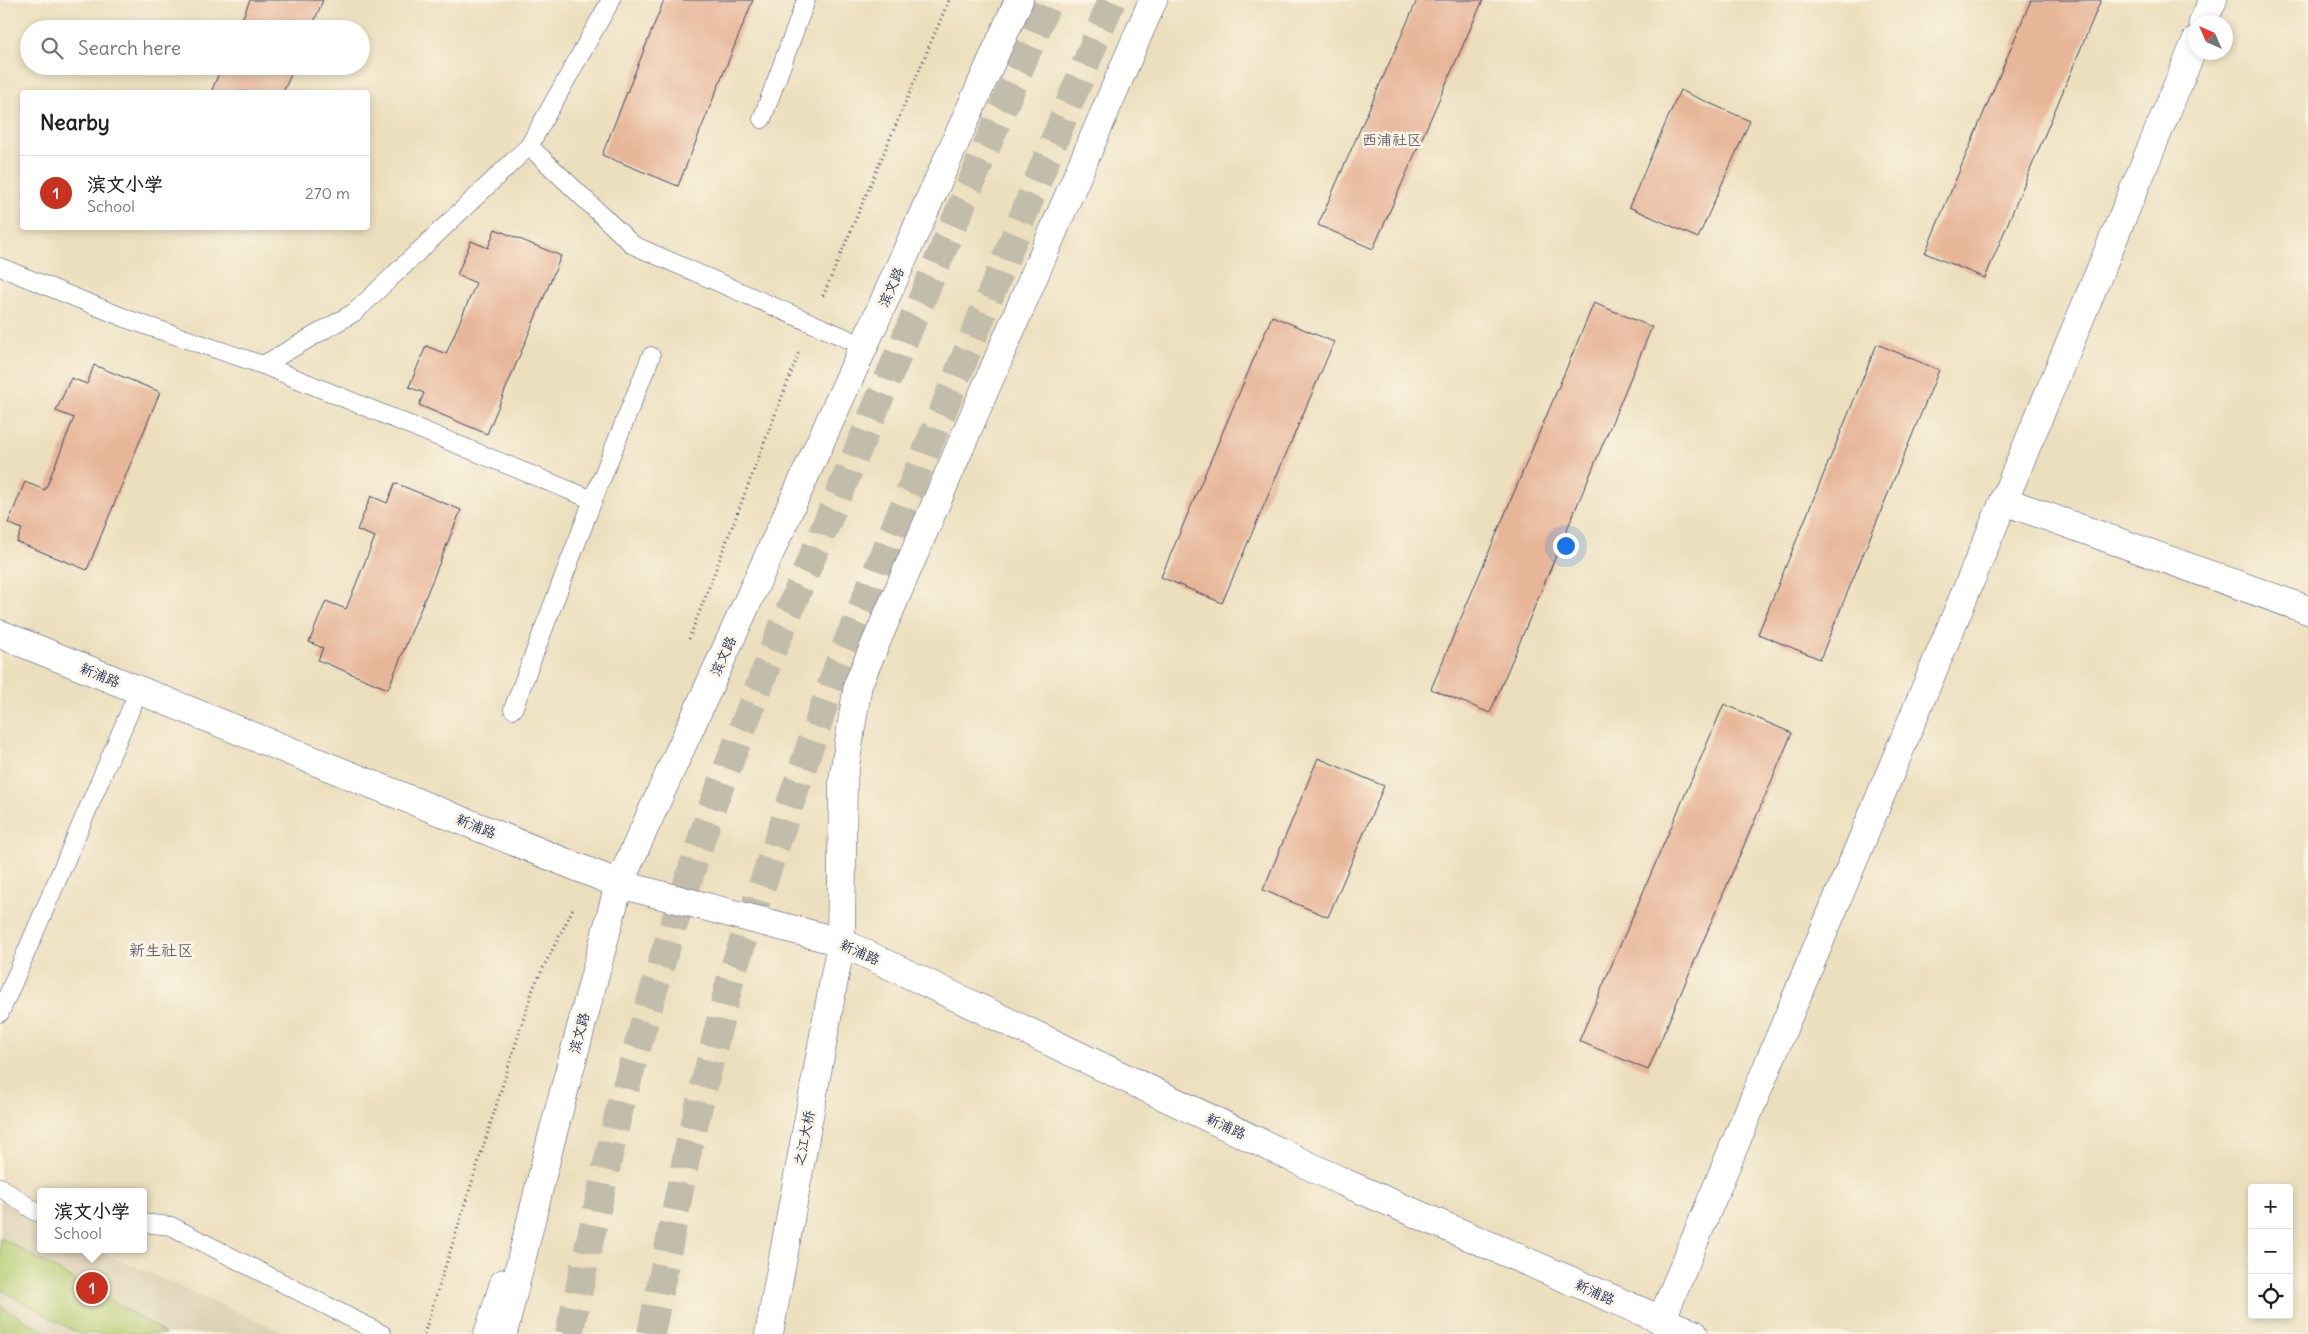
<!DOCTYPE html>
<meta charset="utf-8">
<style>
:root{--surface:#fff;--page:#f6f6f6;--text:#202124;--muted:#757577;--line:#e0e0e0;--accent:#c8321e}
body{margin:0;font-family:Delius,"LXGW WenKai TC",sans-serif;background:var(--page);color:var(--text)}
.controls{position:absolute;right:15px;bottom:15px;display:grid;overflow:hidden;border-radius:5px;box-shadow:0 2px 8px #0003}
.controls button{width:45px;height:45px;display:grid;place-items:center;padding:0;border:0;border-bottom:1px solid var(--line);background:var(--surface);color:var(--text);font:25px sans-serif}
.compass{position:absolute;left:2188px;top:15px;width:45px;height:45px;border-radius:50%;background:var(--surface);box-shadow:0 2px 8px #0003;rotate:315deg}
.you{position:absolute;left:1565px;top:545px;width:18px;height:18px;margin:-12px;border:4px solid #fff;border-radius:50%;background:#1a73e8;box-shadow:0 0 0 8px #1a73e833}
.badge{display:grid;place-items:center;width:32px;height:32px;border-radius:50%;background:var(--accent);color:#fff;font-size:16px;font-weight:700}
.pin{position:absolute;translate:-50% -50%;border:2px solid #fff;box-shadow:0 1px 5px #0006}
.popup{position:absolute;left:37px;top:1188px;width:110px;height:65px;box-sizing:border-box;display:grid;place-content:center;border-radius:5px;background:var(--surface);filter:drop-shadow(0 1px 4px #0005);font-size:16px;white-space:nowrap;color:var(--muted)}
.popup b{font-size:19px;color:var(--text)}
.popup::after{content:'';position:absolute;left:50%;top:100%;margin-left:-10px;border:10px solid transparent;border-top-color:var(--surface)}
.list{margin:0;padding:0;list-style:none}
h2{display:flex;justify-content:space-between;align-items:center;height:65px;margin:0;padding:0 20px;font-size:21px}
h2 small{font-size:16px;font-weight:400;color:var(--muted)}
.list li{display:grid;grid-template-columns:32px 1fr auto;gap:15px;align-items:center;box-sizing:border-box;height:75px;padding:0 20px;border-top:1px solid var(--line)}
.list b{display:block;font-size:19px;white-space:nowrap}
.list p{margin:0;font-size:16px;white-space:nowrap;color:var(--muted)}
.list em{font-size:16px;font-style:normal;color:var(--muted)}
.icon{flex:none;width:28px;height:28px;fill:none;stroke:currentColor;stroke-width:2;stroke-linecap:round;stroke-linejoin:round}
.map{position:relative;flex:none;width:2308px;height:1334px;overflow:hidden}
.search{position:absolute;background:var(--surface);box-shadow:0 2px 8px #0003;left:20px;top:20px;width:350px;height:55px;display:flex;align-items:center;gap:12px;box-sizing:border-box;padding:0 18px;border-radius:28px;color:var(--muted);font-size:19px}
.panel{position:absolute;background:var(--surface);box-shadow:0 2px 8px #0003;left:20px;top:90px;width:350px;height:140px;border-radius:5px}
.map>svg:first-child{display:block}
.built{fill:#dcd0b4}
.pitch{fill:#b2ca6f;stroke:#667c66}
.building{fill:#e7b699}
.lines{fill:none;stroke-linecap:round;stroke-linejoin:round}
.trunk-tunnel{stroke:#c2bcaa;stroke-width:28;stroke-dasharray:28 14;stroke-linecap:butt}
.service-casing{stroke:#3a496c;stroke-width:19}
.minor-casing{stroke:#3a496c;stroke-width:29}
.tertiary-casing{stroke:#3a496c;stroke-width:29}
.secondary-casing{stroke:#3a496c;stroke-width:29}
.primary-casing{stroke:#3a496c;stroke-width:29}
.path{stroke:#3a496c;stroke-width:3;stroke-dasharray:1 4;stroke-linecap:butt}
.service{stroke:#fff;stroke-width:18}
.minor{stroke:#fff;stroke-width:28}
.tertiary{stroke:#fff;stroke-width:28}
.secondary{stroke:#fff;stroke-width:28}
.primary{stroke:#fff;stroke-width:28}
.labels{text-anchor:middle;stroke-width:5;stroke-linejoin:round;paint-order:stroke}
.street-label{font-size:14px;fill:#1b2f5e;stroke:#fcf5e5}
.neighbourhood-label{font-size:15px;fill:#625e73;stroke:#fcf5e5}
.quarter-label{font-size:16px;fill:#625e73;stroke:#fcf5e5}
</style>
<div class="map">
<svg width="2308" height="1334" viewBox="0 0 2308 1334">
<rect width="100%" height="100%" fill="#fcf5e5"/>
<filter id="ink" filterUnits="userSpaceOnUse"><feTurbulence type="fractalNoise" baseFrequency=".02" numOctaves="2"/><feDisplacementMap in="SourceGraphic" scale="10" xChannelSelector="R" yChannelSelector="G"/><feConvolveMatrix kernelMatrix="1 2 1 2 8 2 1 2 1" color-interpolation-filters="sRGB"/></filter>
<filter id="wash" filterUnits="userSpaceOnUse"><feTurbulence type="fractalNoise" baseFrequency=".0096" numOctaves="4" result="noise"/><feDisplacementMap in="SourceGraphic" scale="20" xChannelSelector="R" yChannelSelector="G"/><feGaussianBlur stdDeviation="1.12" result="paint"/><feColorMatrix in="noise" values="0 0 0 0 0 0 0 0 0 0 0 0 0 0 0 0 0 1.4 0 .05"/><feComposite in="paint" operator="in"/></filter>
<g filter="url(#wash)">
<rect width="100%" height="100%" fill="#ecdfbd"/>
<path class="built" d="M0,1201l41,21v27h54l192,85h-287z"/>
<g class="pitch">
<path d="M0,1237l153,88 12,9h-86l-79,-45z"/>
<path d="M0,1306l50,28h-50z"/>
</g>
<g id="blocks">
<g class="building">
<path d="M250,0h73l-12,29h-73z"/>
<path d="M664,0h89l-75,186 -76,-31z"/>
<path d="M1417,0h66l-110,249 -55,-24z"/>
<path d="M2031,0h70l-116,278 -60,-25z"/>
<path d="M222,66h73l-12,26h-72z"/>
<path d="M1680,90l70,31 -52,117 -69,-31z"/>
<path d="M495,229l66,27 -74,178 -68,-29 5,-12 -15,-6 17,-41 20,8 30,-71 -19,-8 14,-34 17,7z"/>
<path d="M1594,303l58,24 -162,386 -59,-24z"/>
<path d="M1272,316l62,26 -112,261 -61,-26z"/>
<path d="M1877,344l62,26 -119,289 -62,-25z"/>
<path d="M94,365l66,27 -73,178 -70,-28 5,-13 -14,-6 17,-41 20,8 29,-72 -18,-7 15,-33 16,6z"/>
<path d="M395,483l66,27 -73,179 -70,-29 5,-12 -14,-6 17,-41 20,8 29,-72 -18,-7 14,-34 16,7z"/>
<path d="M1724,704l68,29 -144,337 -69,-29z"/>
<path d="M1318,758l66,28 -56,131 -65,-27z"/>
</g>
</g>
</g>
<g filter="url(#ink)">
<use href="#blocks" fill-opacity="0" stroke="#3a496c" stroke-width="1"/>
<g class="lines">
<g class="trunk-tunnel">
<path d="M569,1334l50,-223 43,-150 50,-154 67,-172 270,-635"/>
<path d="M651,1334l36,-180 45,-181 56,-163 50,-145 274,-665"/>
</g>
<defs>
<g id="service">
<path d="M762,119l44,-119"/>
<path d="M529,146l104,99 231,101"/>
<path d="M0,267l130,53 133,45 330,135"/>
<path d="M263,365l92,-53 174,-166 82,-146"/>
<path d="M513,709l80,-209 58,-144"/>
<path d="M0,1013l139,-323"/>
<path d="M0,1187l36,25h5"/>
<path d="M143,1223l28,3 211,108"/>
</g>
<g id="minor">
<path d="M2203,22l10,-22"/>
<path d="M2004,501l304,109"/>
<path d="M1661,1321l535,-1280"/>
</g>
<path id="tertiary" d="M0,634l619,250 222,58 502,240 351,152"/>
<path id="secondary" d="M488,1334l16,-51"/>
<g id="primary">
<path d="M503,1334l47,-190 69,-260 245,-538 155,-346"/>
<path d="M769,1334l72,-392 2,-162 15,-96 295,-684"/>
</g>
</defs>
<use href="#service" class="service-casing"/>
<use href="#minor" class="minor-casing"/>
<use href="#tertiary" class="tertiary-casing"/>
<use href="#secondary" class="secondary-casing"/>
<use href="#primary" class="primary-casing"/>
<g class="path">
<path d="M823,296l126,-296"/>
<path d="M689,639l111,-289"/>
<path d="M424,1334l110,-348 40,-79"/>
</g>
<use href="#service" class="service"/>
<use href="#minor" class="minor"/>
<use href="#tertiary" class="tertiary"/>
<use href="#secondary" class="secondary"/>
<use href="#primary" class="primary"/>
</g>
</g>
<g class="labels">
<g class="street-label">
<text transform="translate(891 287) rotate(-66)" y="5">滨文路</text>
<text transform="translate(723 656) rotate(-65)" y="5">滨文路</text>
<text transform="translate(100 675) rotate(22)" y="5">新浦路</text>
<text transform="translate(476 826) rotate(22)" y="5">新浦路</text>
<text transform="translate(860 952) rotate(24)" y="5">新浦路</text>
<text transform="translate(579 1033) rotate(-75)" y="5">滨文路</text>
<text transform="translate(1226 1126) rotate(25)" y="5">新浦路</text>
<text transform="translate(804 1138) rotate(-79)" y="5">之江大桥</text>
<text transform="translate(1595 1292) rotate(24)" y="5">新浦路</text>
</g>
<g class="neighbourhood-label">
<text x="1392" y="145">西浦社区</text>
</g>
<g class="quarter-label">
<text x="161" y="956">新生社区</text>
</g>
</g>
</svg>
<div class="controls">
<button>+</button>
<button>−</button>
<button><svg class="icon" aria-label="locate" viewBox="0 0 24 24"><circle cx="12" cy="12" r="6"/><path d="M12 2v4M12 18v4M2 12h4M18 12h4"/></svg></button>
</div>
<svg class="compass" viewBox="-18 -18 36 36"><path d="M0-13l5 13h-10z" fill="#e53935"/><path d="M0 13l5-13h-10z" fill="#757577"/></svg>
<div class="you"></div>
<div class="pin badge" style="left:92px;top:1288px">1</div>
<div class="popup"><b>滨文小学</b>School</div>
<div class="search"><svg class="icon" aria-label="search" viewBox="0 0 24 24"><circle cx="10" cy="10" r="6"/><path d="M15 15l6 6"/></svg>Search here</div>
<section class="panel">
<h2>Nearby<small></small></h2>
<ul class="list">
<li><span class="badge">1</span><div><b>滨文小学</b><p>School</p></div><em>270 m</em></li>
</ul>
</section>
</div>
